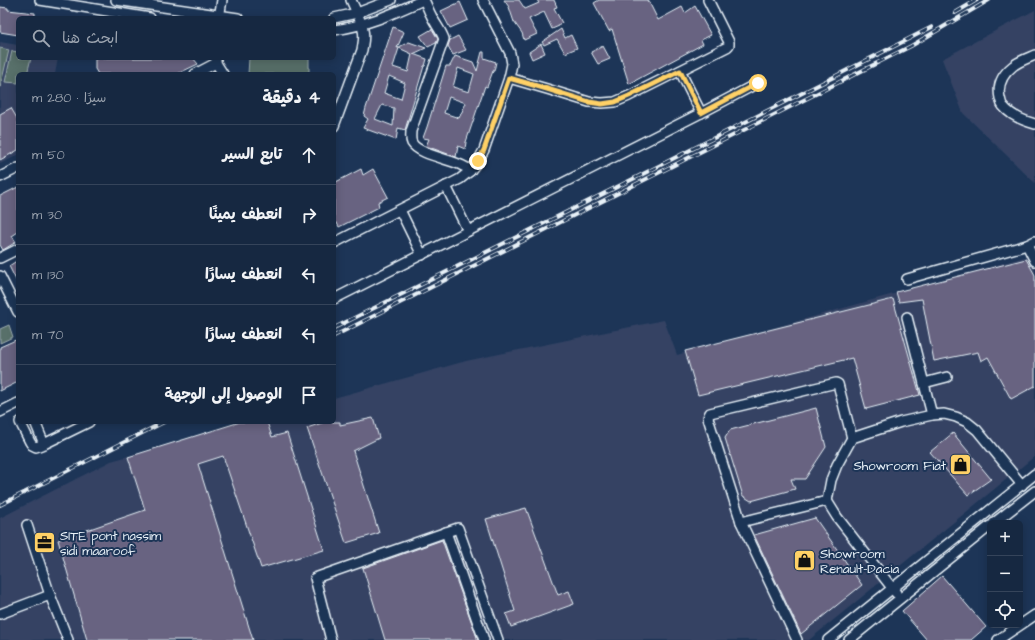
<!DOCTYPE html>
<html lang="ar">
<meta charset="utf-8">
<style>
:root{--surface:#162841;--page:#23344c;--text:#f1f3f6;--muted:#9ea6b1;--line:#35445a}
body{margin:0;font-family:"Architects Daughter","Playpen Sans Arabic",sans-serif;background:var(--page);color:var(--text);direction:rtl}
.controls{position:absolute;right:12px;bottom:12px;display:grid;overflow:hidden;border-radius:6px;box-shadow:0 2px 10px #0003}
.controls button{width:36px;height:36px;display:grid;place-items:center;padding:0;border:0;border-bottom:1px solid var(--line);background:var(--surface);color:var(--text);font:20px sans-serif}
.stop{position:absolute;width:12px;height:12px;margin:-9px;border:3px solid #ffd166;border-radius:50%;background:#fff}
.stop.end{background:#ffd166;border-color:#fff;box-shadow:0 1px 4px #0008}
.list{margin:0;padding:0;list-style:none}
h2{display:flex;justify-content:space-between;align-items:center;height:52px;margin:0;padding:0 16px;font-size:17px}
h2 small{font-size:13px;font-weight:400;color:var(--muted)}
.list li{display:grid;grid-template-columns:26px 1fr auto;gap:12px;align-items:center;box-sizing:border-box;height:60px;padding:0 16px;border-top:1px solid var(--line)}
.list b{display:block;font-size:15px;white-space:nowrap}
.list em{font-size:13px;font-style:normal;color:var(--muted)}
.icon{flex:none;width:22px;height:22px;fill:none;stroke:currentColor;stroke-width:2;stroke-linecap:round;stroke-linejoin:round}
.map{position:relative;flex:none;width:1035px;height:640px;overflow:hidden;direction:ltr}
.search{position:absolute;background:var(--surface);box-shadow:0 2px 10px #0003;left:16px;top:16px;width:320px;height:44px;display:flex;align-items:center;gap:10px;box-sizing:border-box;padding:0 14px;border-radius:6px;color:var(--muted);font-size:15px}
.panel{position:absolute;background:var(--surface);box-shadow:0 2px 10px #0003;left:16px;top:72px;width:320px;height:352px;border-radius:6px;direction:rtl}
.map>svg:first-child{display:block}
.built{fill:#344364}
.green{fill:#586f6b;stroke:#a0b0b2}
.building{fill:#686481;stroke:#e8f1f8;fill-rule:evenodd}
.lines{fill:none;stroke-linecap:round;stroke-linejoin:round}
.minor-casing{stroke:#e8f1f8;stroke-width:12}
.minor{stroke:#1d3557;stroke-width:9}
.rail-casing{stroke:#e8f1f8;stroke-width:4}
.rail{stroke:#1d3557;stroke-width:2.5;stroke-dasharray:8;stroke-linecap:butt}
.route{stroke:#ffd166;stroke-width:5}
.labels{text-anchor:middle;stroke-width:4;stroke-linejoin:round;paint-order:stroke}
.poi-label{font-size:13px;fill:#e8f1f8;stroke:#1d3557;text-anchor:start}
</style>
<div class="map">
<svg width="1035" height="640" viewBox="0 0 1035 640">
<rect width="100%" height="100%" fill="#1d3557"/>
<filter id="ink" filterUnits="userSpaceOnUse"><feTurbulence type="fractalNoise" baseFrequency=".025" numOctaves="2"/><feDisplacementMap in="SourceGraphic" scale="8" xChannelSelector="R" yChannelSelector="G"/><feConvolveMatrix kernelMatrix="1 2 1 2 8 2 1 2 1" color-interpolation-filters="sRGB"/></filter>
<g filter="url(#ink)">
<g class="built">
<path d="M1035,10v173l-72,-70 -21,-54z"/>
<path d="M0,42l18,3v13h40l-3,16h-37v81l-18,9z"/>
<path d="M1035,254v202l-226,184h-809v-122l111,-57 138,-39h85v-24l132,-37 198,-41 13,35z"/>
</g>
<g class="green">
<path d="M0,48l9,2 -9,38z"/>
<path d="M12,51l6,1v6h13l-4,16h-9v9l-13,-1z"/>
<path d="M249,58h60v16h-61z"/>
<path d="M9,325l4,12 -13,6v-14z"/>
</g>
<g class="building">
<path d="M504,0h15l6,9 14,-6 -2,-3h17l3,7 -3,1 8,15 -3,1v2l-7,3 -8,-17 -15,7 4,8 4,7 -13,6 -2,-7 -8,-11 -5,-15z"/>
<path d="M599,0h49l10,20 24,-13 3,6 10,-7 16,29 -10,5 2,4 -74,40 -17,-55 -3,2 -15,-28z"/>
<path d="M460,2l8,18 -18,8 -9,-17z"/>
<path d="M0,7l8,1v2l27,3v5h-17v17l-18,-3z"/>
<path d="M393,27l11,5 -7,16 12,-6 17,6 -13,6 14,5 -2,7h-1l-19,64 -7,-2 -2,12 -33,-12 5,-9 -4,-3 2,-8zM399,48l13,6 -4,18 -15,-5zM389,76l16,7 -4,16 -17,-6zM382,105l12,3 -1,18 -18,-7z"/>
<path d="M432,29l6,10 -2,4 -8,4 -8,-11z"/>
<path d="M561,29l4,9 6,-3 6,13 -12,5 -8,-14 -13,6 -2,-3z"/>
<path d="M458,36l8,14 -13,5 -5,-9 2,-6z"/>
<path d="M541,44l4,9 -13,6 -3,-7z"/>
<path d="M603,46l7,13 -12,5 -7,-12z"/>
<path d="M482,52h2v6l12,4 -2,9h-1l-6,16 -2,-1 -19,56 -1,7 -7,-3 -2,11 -30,-11 3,-7 -6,-1 4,-11 19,-61h4l5,-10 18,6 4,9zM458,68l16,6 -5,18 -16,-5zM449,97l17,6 -7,15 -15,-5z"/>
<path d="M95,58h98l5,6 -21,10h-79l-3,-5z"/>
<path d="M11,108l7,12v30l-18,10v-46z"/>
<path d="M361,169l2,6 10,-6 15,28 -10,5 1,5 -40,20 -2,-4 -3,1v-41z"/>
<path d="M18,187v45l-6,4 4,6 -13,8 -3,-5v-49z"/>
<path d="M1026,259l9,16v111l-24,13 -23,-42 -7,4 -3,-9 -44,9 -12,-62 -23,3 -3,-10z"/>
<path d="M18,260v24l-9,-18z"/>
<path d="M893,299l27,96 -54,14 -14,-51 -154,37 -13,-44z"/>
<path d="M18,339v43l-18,9v-44z"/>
<path d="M816,408l10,39 -21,32h-14l4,10 -44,12 -8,-5 -18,-58 5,-8z"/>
<path d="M373,418l6,20 -26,13 26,82 -33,10 -39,-115 18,-6h15v3z"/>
<path d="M240,422h27l5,15 15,-4 37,117 -63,18 -38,-112 -25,8 55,176h-166l-29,-100 87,-30 -17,-53z"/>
<path d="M953,433l38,46 -23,16 -38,-43z"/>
<path d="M526,508l32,87 11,-4 5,13 -63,23 -5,-13 9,-3 -29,-92z"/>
<path d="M815,518l47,67 -61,49 -47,-99z"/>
<path d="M442,540l36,100h-93l-22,-72z"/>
<path d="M942,576l44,51 -15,13h-44l-25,-29z"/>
</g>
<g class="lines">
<defs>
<g id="minor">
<path d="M40,0l110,18"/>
<path d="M116,0l122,18"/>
<path d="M424,0c3,5 4,10 7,15 4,9 10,15 13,24l-33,92c0,4 -1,8 1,12 7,12 39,16 51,23 3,1 5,3 7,5"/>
<path d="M219,18l3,-18"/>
<path d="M334,18l23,-5 34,-13"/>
<path d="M334,30c32,-4 60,-17 89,-30"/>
<path d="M1035,55c-7,3 -16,6 -22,11 -10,8 -16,19 -13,32 1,3 1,6 3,8 8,10 21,15 32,18"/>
<path d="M216,63l7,11"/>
<path d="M195,74l21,-11v-5"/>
<path d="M509,78l38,11 42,13 13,1 13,-1 14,-6 98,-49 2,-2v-3l-21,-42"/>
<path d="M701,113l57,-30"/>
<path d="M334,126l28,-76c1,-7 3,-13 1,-20 -2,-10 -8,-21 -12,-30"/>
<path d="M0,177l18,-9"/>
<path d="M446,186l22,45"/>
<path d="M400,210l22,45"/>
<path d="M334,243l126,-64 10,-8 8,-10 6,-11 25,-72 3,-14 -2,-11 -27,-53"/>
<path d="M1027,245l8,16"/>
<path d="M0,258l18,-9"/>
<path d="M0,276l18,36"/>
<path d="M907,279l120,-34 8,-4"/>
<path d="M334,299l367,-186 -21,-42"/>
<path d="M907,317l25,98"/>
<path d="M924,383l23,-6"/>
<path d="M0,412l18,-9"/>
<path d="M20,422l10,20 2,3 4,2 8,-3 45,-22"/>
<path d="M35,422l9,22"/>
<path d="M827,501l10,16 59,76"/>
<path d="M741,522l86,-21 4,-21 6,-15 15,-27 49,-16 31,-7 12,-1 12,3 11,5 10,8 45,55"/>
<path d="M994,523l41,-32"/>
<path d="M27,525l23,70 18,45"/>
<path d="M446,532l38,108"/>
<path d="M0,614l50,-19"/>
<path d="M331,640l-16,-62 143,-50 40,112"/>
<path d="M797,640l-56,-118 -33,-104 1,-3 1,-2 126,-30 2,1 14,54"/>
<path d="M828,640l207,-166"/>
<path d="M849,640l84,-68 57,-46"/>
<path d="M998,640l37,-25"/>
</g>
</defs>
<use href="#minor" class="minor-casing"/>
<use href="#minor" class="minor"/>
<defs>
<g id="rail">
<path d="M955,13l22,-13"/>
<path d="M334,328l303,-151 295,-150"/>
<path d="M334,336l577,-290 78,-46"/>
<path d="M0,505l164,-83"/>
</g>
</defs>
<use href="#rail" class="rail-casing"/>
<use href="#rail" class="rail"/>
</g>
</g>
<g class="lines" filter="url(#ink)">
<path class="route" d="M478,161l6,-11 25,-72 38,11 42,13 13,2 13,-2 14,-6 51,-25 21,42 57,-30"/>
</g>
<defs>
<symbol id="shop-square" viewBox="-11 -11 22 22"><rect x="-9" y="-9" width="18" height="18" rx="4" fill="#ffd166" stroke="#1d3557"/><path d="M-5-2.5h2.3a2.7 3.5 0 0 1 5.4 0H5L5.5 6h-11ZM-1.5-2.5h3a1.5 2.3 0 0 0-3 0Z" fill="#111"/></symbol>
<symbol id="office-square" viewBox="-11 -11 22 22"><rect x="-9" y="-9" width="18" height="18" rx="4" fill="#ffd166" stroke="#1d3557"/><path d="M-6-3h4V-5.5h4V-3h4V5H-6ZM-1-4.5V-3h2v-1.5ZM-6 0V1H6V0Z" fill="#111"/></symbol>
</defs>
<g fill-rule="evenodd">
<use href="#shop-square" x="948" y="452" width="25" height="25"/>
<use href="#office-square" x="32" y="530" width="25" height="25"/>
<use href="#shop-square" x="792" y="548" width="25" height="25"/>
</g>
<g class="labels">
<g class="poi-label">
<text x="946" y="470" text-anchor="end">Showroom Fiat</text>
<text x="60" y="540">SITE pont nassim<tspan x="60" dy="15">sidi maaroof</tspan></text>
<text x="820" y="558">Showroom<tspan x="820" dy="15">Renault-Dacia</tspan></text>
</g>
</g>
</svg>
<div class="controls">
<button>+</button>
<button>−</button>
<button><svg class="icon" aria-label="locate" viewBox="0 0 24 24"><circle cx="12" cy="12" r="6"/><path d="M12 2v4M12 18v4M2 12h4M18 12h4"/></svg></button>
</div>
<div class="stop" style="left:758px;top:83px"></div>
<div class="stop end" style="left:478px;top:161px"></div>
<div class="search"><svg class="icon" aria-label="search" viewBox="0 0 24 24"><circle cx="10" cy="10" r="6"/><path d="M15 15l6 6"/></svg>ابحث هنا</div>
<section class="panel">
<h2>4 دقيقة<small>سيرًا · 280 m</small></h2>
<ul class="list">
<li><svg class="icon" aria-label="ahead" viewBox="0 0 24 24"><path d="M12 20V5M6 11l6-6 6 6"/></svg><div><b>تابع السير</b></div><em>50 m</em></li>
<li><svg class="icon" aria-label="right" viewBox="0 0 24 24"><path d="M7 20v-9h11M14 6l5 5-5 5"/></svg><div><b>انعطف يمينًا</b></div><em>30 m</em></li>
<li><svg class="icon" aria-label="left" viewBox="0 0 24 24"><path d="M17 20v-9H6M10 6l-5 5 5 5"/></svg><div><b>انعطف يسارًا</b></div><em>130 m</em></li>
<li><svg class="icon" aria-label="left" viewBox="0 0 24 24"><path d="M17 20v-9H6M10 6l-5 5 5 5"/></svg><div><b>انعطف يسارًا</b></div><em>70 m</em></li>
<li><svg class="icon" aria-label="arrive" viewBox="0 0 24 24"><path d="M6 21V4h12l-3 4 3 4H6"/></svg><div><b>الوصول إلى الوجهة</b></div></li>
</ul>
</section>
</div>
